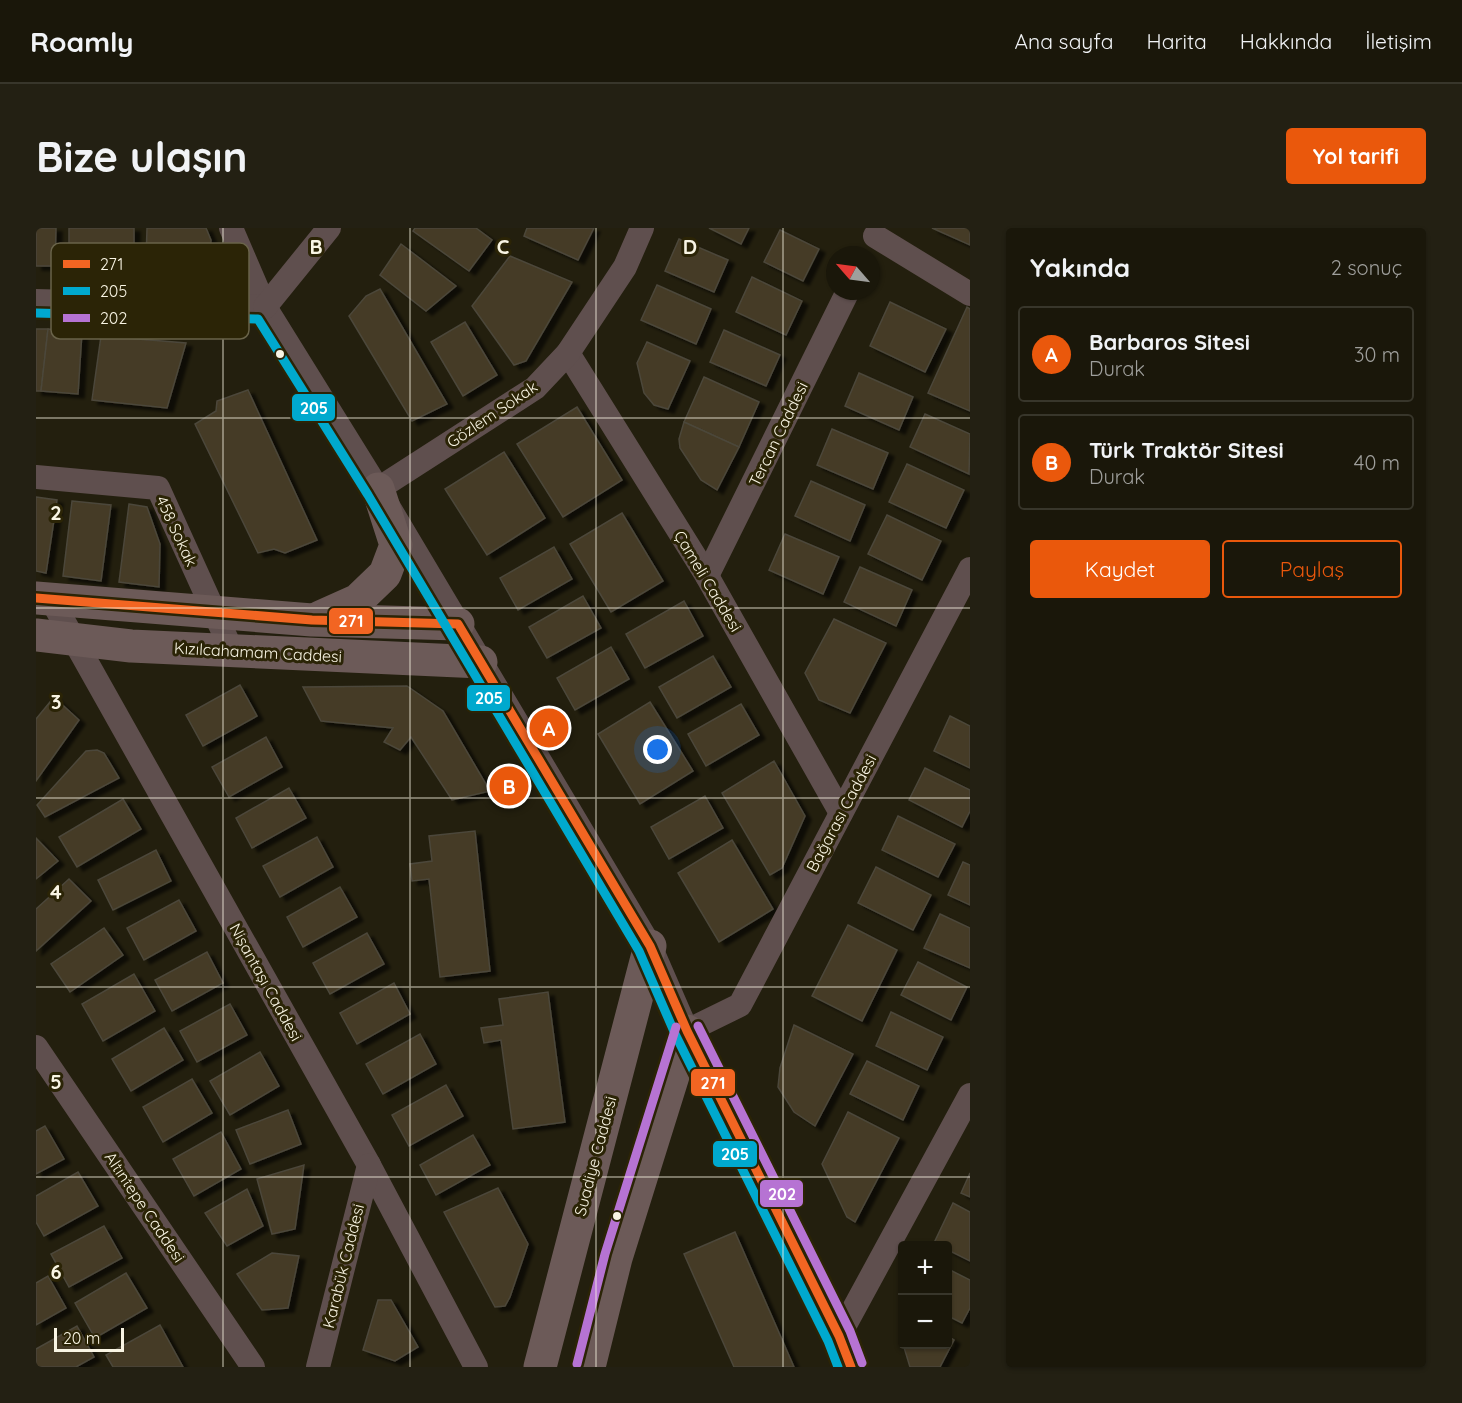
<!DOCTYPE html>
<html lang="tr">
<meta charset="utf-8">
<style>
:root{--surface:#1a170a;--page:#232013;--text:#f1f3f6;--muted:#9f9f9c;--line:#38362b;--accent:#ea580c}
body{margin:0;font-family:Quicksand,sans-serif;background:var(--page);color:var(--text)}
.controls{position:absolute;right:18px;bottom:18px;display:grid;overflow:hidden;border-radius:6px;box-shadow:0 2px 4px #0004}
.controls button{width:54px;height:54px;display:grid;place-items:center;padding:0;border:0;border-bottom:2px solid var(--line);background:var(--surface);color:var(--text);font:30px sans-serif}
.compass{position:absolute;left:790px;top:18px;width:54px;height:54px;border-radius:50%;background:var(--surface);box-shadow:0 2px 4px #0004;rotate:298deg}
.scale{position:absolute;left:18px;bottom:15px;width:70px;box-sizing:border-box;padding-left:6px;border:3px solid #f9f5e4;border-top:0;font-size:16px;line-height:21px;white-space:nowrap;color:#f9f5e4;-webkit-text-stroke:4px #2b2406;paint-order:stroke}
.you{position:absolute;left:622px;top:522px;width:21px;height:21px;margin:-15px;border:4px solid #fff;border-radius:50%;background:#1a73e8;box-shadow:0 0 0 9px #1a73e833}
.badge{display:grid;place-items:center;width:39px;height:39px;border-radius:50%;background:var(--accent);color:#fff;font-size:20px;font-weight:700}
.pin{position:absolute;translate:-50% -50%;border:3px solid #fff;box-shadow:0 2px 6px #0006}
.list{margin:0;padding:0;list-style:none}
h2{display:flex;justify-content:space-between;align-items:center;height:78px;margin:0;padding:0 24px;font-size:26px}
h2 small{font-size:20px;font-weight:400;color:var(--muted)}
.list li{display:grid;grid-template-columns:39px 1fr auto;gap:18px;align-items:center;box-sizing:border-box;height:96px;margin:0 12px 12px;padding:0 12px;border:2px solid var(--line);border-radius:6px}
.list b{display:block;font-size:22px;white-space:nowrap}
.list p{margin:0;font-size:20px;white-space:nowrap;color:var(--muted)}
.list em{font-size:20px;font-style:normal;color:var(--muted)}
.actions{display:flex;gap:12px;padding:18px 24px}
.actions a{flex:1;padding:14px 0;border:2px solid var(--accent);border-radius:6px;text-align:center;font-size:21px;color:var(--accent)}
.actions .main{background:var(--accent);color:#fff}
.map{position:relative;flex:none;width:934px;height:1139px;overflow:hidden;border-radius:6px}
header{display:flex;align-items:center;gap:36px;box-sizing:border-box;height:84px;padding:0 30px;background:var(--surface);border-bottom:2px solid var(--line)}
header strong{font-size:28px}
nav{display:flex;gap:33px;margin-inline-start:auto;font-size:21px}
.intro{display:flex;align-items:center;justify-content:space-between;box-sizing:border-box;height:144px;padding:0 36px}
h1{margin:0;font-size:42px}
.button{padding:15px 27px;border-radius:6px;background:var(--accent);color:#fff;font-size:21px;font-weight:700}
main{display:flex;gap:36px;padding:0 36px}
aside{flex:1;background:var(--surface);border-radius:6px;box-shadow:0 2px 4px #0004}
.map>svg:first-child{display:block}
.building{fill:#443b26;stroke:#4c473a;stroke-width:1.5;filter:url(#shadow)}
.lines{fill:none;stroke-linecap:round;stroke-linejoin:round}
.minor{stroke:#5f4f4e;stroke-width:24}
.secondary{stroke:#6c5a58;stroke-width:33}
.bus-1-casing{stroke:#2b2406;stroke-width:14}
.bus-2-casing{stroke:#2b2406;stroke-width:14}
.bus-3-casing{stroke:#2b2406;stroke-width:14}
.bus-1{stroke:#f26522;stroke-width:9}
.bus-2{stroke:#00a9ce;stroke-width:9}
.bus-3{stroke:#b673d3;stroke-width:9}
.grid{fill:none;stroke:#f9f5e4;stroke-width:1.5;stroke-opacity:0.55}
.bus-dot{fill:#f9f5e4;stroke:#2b2406;stroke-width:2}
.labels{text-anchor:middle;stroke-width:6;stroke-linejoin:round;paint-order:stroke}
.street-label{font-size:16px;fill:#f9f5e4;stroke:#2b2406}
.key{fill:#2b2406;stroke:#696349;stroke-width:1.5}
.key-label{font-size:16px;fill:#f9f5e4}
.grid-label{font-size:20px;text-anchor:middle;font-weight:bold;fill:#f9f5e4;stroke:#2b2406;stroke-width:6;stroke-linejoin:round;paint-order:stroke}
.line-badge{stroke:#2b2406;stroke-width:2}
.badge-label{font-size:16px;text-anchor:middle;font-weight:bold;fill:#fff}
</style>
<header>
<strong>Roamly</strong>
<nav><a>Ana sayfa</a><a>Harita</a><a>Hakkında</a><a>İletişim</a></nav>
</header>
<div class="intro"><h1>Bize ulaşın</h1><a class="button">Yol tarifi</a></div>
<main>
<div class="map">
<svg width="934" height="1139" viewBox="0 0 934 1139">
<defs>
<filter id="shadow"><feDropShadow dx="6" dy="4" stdDeviation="1.5" flood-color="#0009"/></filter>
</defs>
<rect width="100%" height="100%" fill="#231f0e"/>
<g class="building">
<path d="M0,0h20l-1,38h-19z"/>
<rect x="33" y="0" width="65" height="34"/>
<path d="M111,0h59l5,12 -1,14 -5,7h-59z"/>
<path d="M379,0h61l16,12 -23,31 -56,-40z"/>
<path d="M491,0h67l-16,32 -54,-24z"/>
<path d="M673,0h40l-8,16z"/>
<path d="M896,0h38v17z"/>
<path d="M744,2l39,19 -16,32 -39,-19z"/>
<path d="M643,11l49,21 -14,32 -49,-21z"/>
<path d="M365,16l55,42 -30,25 -46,-36z"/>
<path d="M474,28l62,26 -46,79 -12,4 -42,-59z"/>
<path d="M716,49l50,24 -16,34 -50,-23z"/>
<path d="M621,57l54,24 -15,35 -55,-24z"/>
<path d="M344,61l67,115 -35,17 -63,-105 17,-20z"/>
<path d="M854,74l56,27 -21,43 -55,-26z"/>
<path d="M931,79l3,2v102l-42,-18z"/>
<path d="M429,94l32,53 -34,21 -32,-54z"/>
<path d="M0,101h12l-7,62h-5z"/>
<path d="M12,101l34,3 -4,62 -37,-3z"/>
<path d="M688,102l56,25 -14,31 -56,-24z"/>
<path d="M65,108l85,7 -19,65 -75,-8z"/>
<path d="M611,114l43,19 -22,48 -14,-4 -10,-12 -7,-30z"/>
<path d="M823,145l54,24 -14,33 -54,-24z"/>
<path d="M668,149l55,25 -20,45 -55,-25z"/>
<path d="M212,162l69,150 -32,13 -11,-4 -16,4 -63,-129 21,-13 1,-10z"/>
<path d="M541,179l45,73 -59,37 -46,-73z"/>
<path d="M889,186l45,20 -1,40 -59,-27z"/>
<path d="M648,194l55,25 -22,43 -16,-10 -21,-32 -1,-9z"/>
<path d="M796,201l56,24 -15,36 -56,-24z"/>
<path d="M468,224l41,66 -58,37 -42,-66z"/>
<path d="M871,236l57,26 -18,38 -57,-26z"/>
<path d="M775,253l54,24 -15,36 -55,-25z"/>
<path d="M0,269l21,3 -11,73 -10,-2z"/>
<path d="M36,273l39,4 -10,76 -38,-5z"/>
<path d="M93,276l18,3 13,37 -1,43 -40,-5z"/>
<path d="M586,285l41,68 -52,31 -41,-68z"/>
<path d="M851,287l54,26 -19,39 -54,-26z"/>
<path d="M749,306l54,23 -16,37 -54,-24z"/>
<path d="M518,319l18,32 -54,31 -18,-32z"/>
<path d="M824,339l52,23 -16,36 -52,-24z"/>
<path d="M547,368l18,32 -54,30 -18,-31z"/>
<path d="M648,373l19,35 -58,32 -19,-34z"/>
<path d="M798,391l52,24 -36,70 -31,-13 -14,-27z"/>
<path d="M575,419l18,32 -54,31 -18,-32z"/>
<path d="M677,428l18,31 -54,31 -18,-31z"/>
<path d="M204,457l17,31 -54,30 -17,-31z"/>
<path d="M371,458l36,25 47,80 -38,9 -41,-63 -11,13 -16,-8 9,-14 -72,-7 -18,-34z"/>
<path d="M18,469l25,23 -43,61v-62z"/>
<path d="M614,474l43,69 -53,33 -42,-70z"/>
<path d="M705,476l18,31 -53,31 -18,-32z"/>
<path d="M914,488l20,10v42l-36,-17z"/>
<path d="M230,509l16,30 -53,30 -17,-30z"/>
<path d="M61,522l7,3 15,25 -74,39 -8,-12 49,-54z"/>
<path d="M738,533l31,55 -23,52 -12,7 -48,-82z"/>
<path d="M889,540l45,22v21l-8,16 -53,-27z"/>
<path d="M253,560l17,30 -54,30 -16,-30z"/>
<path d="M669,568l18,32 -54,31 -18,-32z"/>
<path d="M87,571l18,30 -64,38 -18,-30z"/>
<path d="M862,588l57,28 -17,33 -56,-27z"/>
<path d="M439,603l15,140 -50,6 -11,-98 -17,2 -2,-17 22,-3 -3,-25z"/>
<path d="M281,609l16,30 -53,30 -17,-31z"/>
<path d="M0,610l22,23 -22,18z"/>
<path d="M696,612l41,69 -54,33 -41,-69z"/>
<path d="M120,622l15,31 -58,29 -15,-30z"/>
<path d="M927,634l7,3v40l-22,-10z"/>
<path d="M840,639l55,28 -18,35 -55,-27z"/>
<path d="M33,651l22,22 -55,50v-42z"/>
<path d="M304,659l17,30 -54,30 -16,-30z"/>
<path d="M143,672l17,31 -52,29 -17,-32z"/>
<path d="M904,686l30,14v40l-46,-20z"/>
<path d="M812,697l49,25 -35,71 -50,-25z"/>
<path d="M68,700l19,27 -53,37 -19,-28z"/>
<path d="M331,705l17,31 -54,30 -17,-31z"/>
<path d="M171,724l16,31 -51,28 -17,-31z"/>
<path d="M882,734l49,25 -16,33 -50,-25z"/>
<path d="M98,746l21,37 -52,30 -21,-37z"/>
<path d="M358,755l16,31 -53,30 -17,-31z"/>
<path d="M512,764l17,130 -52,7 -12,-89 -17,3 -3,-15 22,-3 -4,-26z"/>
<path d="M194,776l17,31 -50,27 -17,-31z"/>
<path d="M855,784l52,25 -16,33 -51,-24z"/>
<path d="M758,797l59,29 -38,72 -21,-14 -16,-25 2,-19z"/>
<path d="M128,800l19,32 -52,31 -19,-32z"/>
<path d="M384,806l16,30 -53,30 -17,-30z"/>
<path d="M224,824l19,34 -49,29 -20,-34z"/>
<path d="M831,833l52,25 -16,34 -53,-26z"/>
<path d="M156,851l20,34 -49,29 -20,-35z"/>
<path d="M410,857l17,31 -54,30 -17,-31z"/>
<path d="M252,882l13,34 -51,20 -14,-34z"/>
<path d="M812,884l51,26 -44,84 -8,-5 -25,-53z"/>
<path d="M9,898l19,33 -28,15v-43z"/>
<path d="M185,904l20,37 -47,27 -21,-37z"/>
<path d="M437,907l17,30 -54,30 -16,-30z"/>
<path d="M268,937l-9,64 -23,5 -15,-55z"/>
<path d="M42,944l20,34 -54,30 -8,-14v-26z"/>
<path d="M934,945v24l-9,-4z"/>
<path d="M462,960l30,56 -18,53 -5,9 -10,1 -51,-95z"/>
<path d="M211,961l16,37 -36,20 -22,-33z"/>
<path d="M917,975l17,9v49l-22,-11v-4l-14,-3z"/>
<path d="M68,998l18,32 -53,29 -18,-33z"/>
<path d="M699,1004l59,135h-60l-50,-113z"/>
<path d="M236,1025l27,3 -11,52 -26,2 -25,-36z"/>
<path d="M912,1041l22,11v28l-8,15 -14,-7z"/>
<path d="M90,1045l21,35 -52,30 -20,-35z"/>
<path d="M12,1048l18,32 -30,17v-42z"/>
<path d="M342,1072h13l27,47 -23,14 -32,-11z"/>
<path d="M124,1097l23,42h-70l-7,-12z"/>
<path d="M41,1098l17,31 -18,10h-40v-18z"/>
<path d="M912,1108l6,4 -14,27h-30l-7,-23h45z"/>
</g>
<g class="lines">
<g class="minor">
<path d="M195,0l34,79 113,182 272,457 37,85 152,305 12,31"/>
<path d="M839,8l95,58"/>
<path d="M0,73l229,6"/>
<path d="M229,79l64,-79"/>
<path d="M532,125l139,223 134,237"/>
<path d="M0,249l122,11 74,163"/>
<path d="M342,261l157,-101 33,-35 57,-86 17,-39"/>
<path d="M671,348l141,-285"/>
<path d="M15,371l318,566 107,202"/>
<path d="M651,803l53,-26 230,-436"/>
<path d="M0,819l217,320"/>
<path d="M803,1108l131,-241"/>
<path d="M282,1139l51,-202"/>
</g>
<g class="secondary">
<path d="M0,370l276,22 146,4"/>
<path d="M284,389l38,-17 27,-26 11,-29 -18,-56"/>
<path d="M0,407l95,11 350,16"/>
<path d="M504,1139l110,-421"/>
<path d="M553,1139l27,-109 71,-227"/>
</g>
<defs>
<path id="bus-1" d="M0,370l276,22 146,4 192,322 37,85 152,305 12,31"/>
<path id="bus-2" d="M0,85l222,6 110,176 271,456 37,85 152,305 10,26"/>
<g id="bus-3">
<path d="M662,798l152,305 12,32"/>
<path d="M541,1136l28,-110 71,-227"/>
</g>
</defs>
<use href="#bus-1" class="bus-1-casing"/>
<use href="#bus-2" class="bus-2-casing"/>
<use href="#bus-3" class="bus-3-casing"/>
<use href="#bus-1" class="bus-1"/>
<use href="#bus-2" class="bus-2"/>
<use href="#bus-3" class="bus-3"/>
</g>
<path class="grid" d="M187,0v1139M374,0v1139M560,0v1139M747,0v1139M0,190h934M0,380h934M0,570h934M0,759h934M0,949h934"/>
<g class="bus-dot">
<circle cx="244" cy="126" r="5"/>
<circle cx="581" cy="988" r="5"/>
</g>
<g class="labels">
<g class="street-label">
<text transform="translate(456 186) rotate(-34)" y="6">Gözlem Sokak</text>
<text transform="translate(742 206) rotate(-64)" y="6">Tercan Caddesi</text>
<text transform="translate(141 303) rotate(65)" y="6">458 Sokak</text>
<text transform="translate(672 353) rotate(59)" y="6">Çameli Caddesi</text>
<text transform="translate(222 424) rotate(3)" y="6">Kızılcahamam Caddesi</text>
<text transform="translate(805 585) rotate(-62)" y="6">Bağarası Caddesi</text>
<text transform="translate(230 754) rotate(61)" y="6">Nişantaşı Caddesi</text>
<text transform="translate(559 928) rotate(-75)" y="6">Suadiye Caddesi</text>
<text transform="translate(109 979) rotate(56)" y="6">Altıntepe Caddesi</text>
<text transform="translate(307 1038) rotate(-76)" y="6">Karabük Caddesi</text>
</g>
</g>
<rect x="15" y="15" width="198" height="96" rx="9" class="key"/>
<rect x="27" y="32" width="27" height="8" fill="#f26522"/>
<rect x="27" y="59" width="27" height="8" fill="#00a9ce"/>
<rect x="27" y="86" width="27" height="8" fill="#b673d3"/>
<g class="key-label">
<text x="64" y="42">271</text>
<text x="64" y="69">205</text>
<text x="64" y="96">202</text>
</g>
<g class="grid-label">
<text x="280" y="26">B</text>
<text x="467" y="26">C</text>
<text x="654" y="26">D</text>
<text x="20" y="292">2</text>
<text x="20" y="481">3</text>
<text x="20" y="671">4</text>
<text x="20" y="861">5</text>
<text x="20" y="1051">6</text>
</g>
<g class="line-badge">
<rect x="255" y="165" width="45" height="29" rx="6" fill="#00a9ce"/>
<rect x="292" y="379" width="46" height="28" rx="6" fill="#f26522"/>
<rect x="430" y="456" width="45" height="28" rx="6" fill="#00a9ce"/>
<rect x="654" y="840" width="46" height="29" rx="6" fill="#f26522"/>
<rect x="676" y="912" width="46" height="28" rx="6" fill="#00a9ce"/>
<rect x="723" y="951" width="45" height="29" rx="6" fill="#b673d3"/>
</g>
<g class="badge-label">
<text x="278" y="186">205</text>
<text x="315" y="399">271</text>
<text x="453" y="476">205</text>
<text x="677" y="861">271</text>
<text x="699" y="932">205</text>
<text x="746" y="972">202</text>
</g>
</svg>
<div class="controls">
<button>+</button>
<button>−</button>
</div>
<svg class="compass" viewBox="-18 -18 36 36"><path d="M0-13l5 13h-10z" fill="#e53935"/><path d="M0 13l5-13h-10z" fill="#9f9f9c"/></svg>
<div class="scale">20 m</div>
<div class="you"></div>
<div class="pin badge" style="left:513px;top:500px">A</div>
<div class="pin badge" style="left:473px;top:558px">B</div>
</div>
<aside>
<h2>Yakında<small>2 sonuç</small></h2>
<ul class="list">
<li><span class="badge">A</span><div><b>Barbaros Sitesi</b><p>Durak</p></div><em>30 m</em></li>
<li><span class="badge">B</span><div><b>Türk Traktör Sitesi</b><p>Durak</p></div><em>40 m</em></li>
</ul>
<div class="actions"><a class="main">Kaydet</a><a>Paylaş</a></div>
</aside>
</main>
